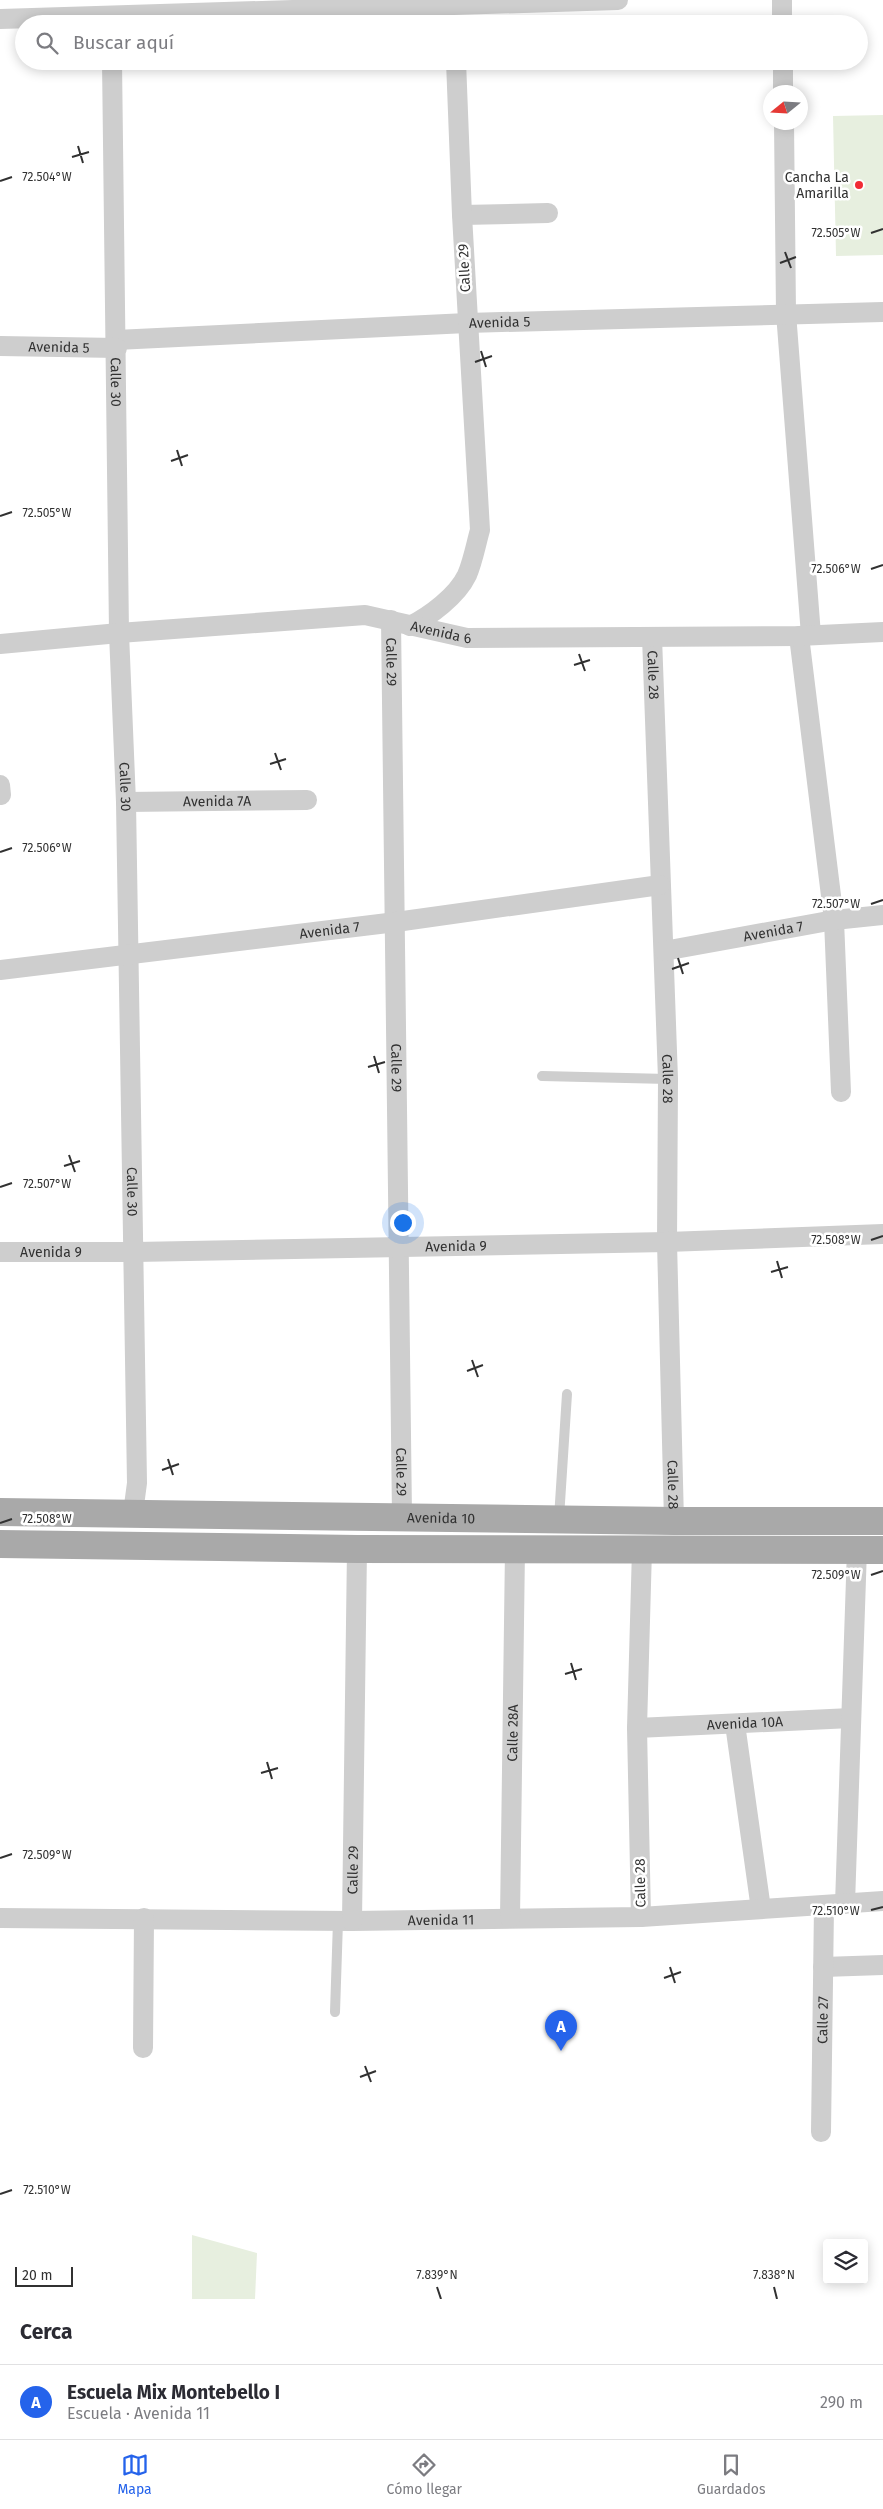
<!DOCTYPE html>
<html lang="es">
<meta charset="utf-8">
<style>
:root{--surface:#fff;--page:#f7f7f7;--text:#2b2b33;--muted:#7c7c81;--line:#e1e1e2;--accent:#2563eb}
body{margin:0;font-family:"Fira Sans",sans-serif;background:var(--page);color:var(--text)}
.controls{position:absolute;right:15px;bottom:15px;display:grid;overflow:hidden;border-radius:5px;box-shadow:0 2px 12px #0003}
.controls button{width:45px;height:45px;display:grid;place-items:center;padding:0;border:0;border-bottom:1px solid var(--line);background:var(--surface);color:var(--text);font:25px sans-serif}
.compass{position:absolute;left:763px;top:85px;width:45px;height:45px;border-radius:50%;background:var(--surface);box-shadow:0 2px 12px #0003;rotate:252deg}
.scale{position:absolute;left:15px;bottom:12px;width:58px;box-sizing:border-box;padding-left:5px;border:2px solid #313131;border-top:0;font-size:14px;line-height:18px;white-space:nowrap;color:#313131;-webkit-text-stroke:4px #fff;paint-order:stroke}
.you{position:absolute;left:402px;top:1222px;width:18px;height:18px;margin:-12px;border:4px solid #fff;border-radius:50%;background:#1a73e8;box-shadow:0 0 0 8px #1a73e833}
.badge{display:grid;place-items:center;width:32px;height:32px;border-radius:50%;background:var(--accent);color:#fff;font-size:16px;font-weight:700}
.pin{position:absolute;translate:-50% -41px;filter:drop-shadow(0 1px 2px #0008)}
.pin::after{content:'';position:absolute;top:26px;width:18px;height:15px;background:inherit;clip-path:polygon(0 0,100% 0,50% 100%)}
.list{margin:0;padding:0;list-style:none}
h2{display:flex;justify-content:space-between;align-items:center;height:65px;margin:0;padding:0 20px;font-size:21px}
h2 small{font-size:16px;font-weight:400;color:var(--muted)}
.list li{display:grid;grid-template-columns:32px 1fr auto;gap:15px;align-items:center;box-sizing:border-box;height:75px;padding:0 20px;border-top:1px solid var(--line)}
.list b{display:block;font-size:19px;white-space:nowrap}
.list p{margin:0;font-size:16px;white-space:nowrap;color:var(--muted)}
.list em{font-size:16px;font-style:normal;color:var(--muted)}
.icon{flex:none;width:28px;height:28px;fill:none;stroke:currentColor;stroke-width:2;stroke-linecap:round;stroke-linejoin:round}
.map{position:relative;flex:none;width:883px;height:2299px;overflow:hidden}
.search{position:absolute;background:var(--surface);box-shadow:0 2px 12px #0003;left:15px;right:15px;top:15px;height:55px;display:flex;align-items:center;gap:12px;box-sizing:border-box;padding:0 18px;border-radius:28px;color:var(--muted);font-size:19px}
.sheet{height:140px;background:var(--surface)}
nav{display:flex;justify-content:space-around;align-items:center;box-sizing:border-box;height:70px;border-top:1px solid var(--line);background:var(--surface);font-size:14px;color:var(--muted)}
nav a{display:grid;justify-items:center;gap:2px}
nav .on{color:var(--accent)}
.map>svg:first-child{display:block}
.green{fill:#e7efdf}
.lines{fill:none;stroke-linecap:round;stroke-linejoin:round}
.service{stroke:#cecece;stroke-width:10}
.minor{stroke:#cecece;stroke-width:20}
.primary{stroke:#a9a9a9;stroke-width:28}
.ticks{fill:none;stroke:#313131;stroke-width:2}
.poi-dot{fill:#f12b35;stroke:#fff;stroke-width:2}
.labels{text-anchor:middle;stroke-width:5;stroke-linejoin:round;paint-order:stroke}
.poi-label{font-size:14px;fill:#313131;stroke:#fff;text-anchor:end}
.street-label{font-size:14px;fill:#313131;stroke:#fff}
.ticks-label{font-size:12px;text-anchor:middle;fill:#313131;stroke:#fff;stroke-width:5;stroke-linejoin:round;paint-order:stroke}
</style>
<div class="map">
<svg width="883" height="2299" viewBox="0 0 883 2299">
<rect width="100%" height="100%" fill="#fff"/>
<g class="green">
<path d="M883,115v140l-47,1 -3,-140z"/>
<path d="M192,2235l65,18 -2,46h-63z"/>
</g>
<g class="lines">
<g class="service">
<path d="M542,1076l126,3"/>
<path d="M559,1518l8,-124"/>
<path d="M335,2012l3,-91"/>
</g>
<g class="minor">
<path d="M782,0v24"/>
<path d="M0,19l618,-19"/>
<path id="s1" d="M112,61l7,572 7,169 11,681 -4,30"/>
<path d="M783,61v31"/>
<path d="M784,122l2,191 25,322"/>
<path d="M462,215l86,-2"/>
<path id="s2" d="M116,340l351,-17 416,-11"/>
<path id="s3" d="M0,346l117,2"/>
<path id="s4" d="M391,620l11,896"/>
<path d="M410,626c20,-10 47,-30 57,-51 6,-14 9,-31 13,-45l-18,-315 -6,-154"/>
<path d="M799,636l35,284 7,172"/>
<path id="s5" d="M652,637l16,442 -1,163 7,279"/>
<path id="s6" d="M0,644l119,-11 246,-18 102,23 332,-2 84,-4"/>
<path d="M0,785l1,10"/>
<path id="s7" d="M126,802l181,-2"/>
<path id="s8" d="M664,951l170,-31 49,-5"/>
<path id="s9" d="M0,970l396,-48 264,-37"/>
<path id="s10" d="M0,1252h135l532,-10 216,-8"/>
<path d="M735,1724l26,185"/>
<path id="s11" d="M637,1728l214,-10"/>
<path d="M845,1904l12,-355"/>
<path d="M641,1917l-4,-189 5,-179"/>
<path id="s12" d="M0,1918l352,3 289,-4 242,-16"/>
<path id="s13" d="M510,1918l5,-369"/>
<path id="s14" d="M352,1921l5,-372"/>
<path d="M823,1967l60,-2"/>
<path d="M143,2048l1,-130"/>
<path id="s15" d="M821,2132l3,-226"/>
</g>
<g class="primary">
<path id="s16" d="M0,1512l674,9h209"/>
<path d="M0,1544l357,5 526,1"/>
</g>
</g>
<path class="ticks" d="M78,146l5,17M72,157l17,-5M0,181l12,-4M871,233l12,-4M785,252l6,16M780,263l16,-6M481,351l5,16M475,362l17,-6M177,450l5,16M171,461l17,-6M0,516l12,-4M871,569l12,-4M579,654l6,17M574,665l16,-5M275,753l6,17M270,764l16,-5M0,852l12,-4M871,904l12,-4M678,958l5,16M672,969l17,-6M374,1056l5,17M368,1067l17,-5M69,1155l6,17M64,1166l16,-5M0,1187l12,-4M871,1240l12,-4M777,1261l5,17M771,1272l17,-5M472,1360l6,17M467,1371l16,-6M168,1459l5,16M162,1470l17,-6M0,1523l12,-4M871,1575l12,-4M571,1663l5,17M565,1674l17,-5M267,1762l5,17M261,1773l17,-5M0,1858l12,-4M871,1910l12,-3M670,1967l5,16M664,1978l17,-6M365,2066l6,16M360,2077l16,-6M0,2194l12,-4M437,2287l4,12M774,2287l3,12"/>
<circle class="poi-dot" cx="859" cy="185" r="5"/>
<g class="labels">
<g class="poi-label">
<text x="849" y="182">Cancha La<tspan x="849" dy="16">Amarilla</tspan></text>
</g>
<g class="street-label">
<text transform="translate(464 268) rotate(-93)" y="5">Calle 29</text>
<text dy="5" stroke="none"><textPath href="#s2" startOffset="384">Avenida 5</textPath></text>
<text dy="5" stroke="none"><textPath href="#s3" startOffset="59">Avenida 5</textPath></text>
<text dy="5" stroke="none"><textPath href="#s1" startOffset="321">Calle 30</textPath></text>
<text dy="5" stroke="none"><textPath href="#s6" startOffset="444">Avenida 6</textPath></text>
<text dy="5" stroke="none"><textPath href="#s4" startOffset="42">Calle 29</textPath></text>
<text dy="5" stroke="none"><textPath href="#s5" startOffset="38">Calle 28</textPath></text>
<text dy="5" stroke="none"><textPath href="#s1" startOffset="726">Calle 30</textPath></text>
<text dy="5" stroke="none"><textPath href="#s7" startOffset="91">Avenida 7A</textPath></text>
<text dy="5" stroke="none"><textPath href="#s9" startOffset="332">Avenida 7</textPath></text>
<text dy="5" stroke="none"><textPath href="#s8" startOffset="111">Avenida 7</textPath></text>
<text dy="5" stroke="none"><textPath href="#s4" startOffset="448">Calle 29</textPath></text>
<text dy="5" stroke="none"><textPath href="#s5" startOffset="442">Calle 28</textPath></text>
<text dy="5" stroke="none"><textPath href="#s1" startOffset="1131">Calle 30</textPath></text>
<text dy="5" stroke="none"><textPath href="#s10" startOffset="456">Avenida 9</textPath></text>
<text dy="5" stroke="none"><textPath href="#s10" startOffset="51">Avenida 9</textPath></text>
<text dy="5" stroke="none"><textPath href="#s4" startOffset="852">Calle 29</textPath></text>
<text dy="5" stroke="none"><textPath href="#s5" startOffset="848">Calle 28</textPath></text>
<text dy="5" stroke="none"><textPath href="#s16" startOffset="441">Avenida 10</textPath></text>
<text dy="5" stroke="none"><textPath href="#s11" startOffset="108">Avenida 10A</textPath></text>
<text dy="5" stroke="none"><textPath href="#s13" startOffset="185">Calle 28A</textPath></text>
<text dy="5" stroke="none"><textPath href="#s14" startOffset="51">Calle 29</textPath></text>
<text transform="translate(640 1883) rotate(-91)" y="5">Calle 28</text>
<text dy="5" stroke="none"><textPath href="#s12" startOffset="441">Avenida 11</textPath></text>
<text dy="5" stroke="none"><textPath href="#s15" startOffset="112">Calle 27</textPath></text>
</g>
</g>
<g class="ticks-label">
<text x="47" y="181">72.504°W</text>
<text x="836" y="237">72.505°W</text>
<text x="47" y="517">72.505°W</text>
<text x="836" y="573">72.506°W</text>
<text x="47" y="852">72.506°W</text>
<text x="836" y="908">72.507°W</text>
<text x="47" y="1188">72.507°W</text>
<text x="836" y="1244">72.508°W</text>
<text x="47" y="1523">72.508°W</text>
<text x="836" y="1579">72.509°W</text>
<text x="47" y="1859">72.509°W</text>
<text x="836" y="1915">72.510°W</text>
<text x="47" y="2194">72.510°W</text>
<text x="437" y="2279">7.839°N</text>
<text x="774" y="2279">7.838°N</text>
</g>
</svg>
<div class="controls">
<button><svg class="icon" aria-label="layers" viewBox="0 0 24 24"><path d="M12 4l9 5-9 5-9-5zM3 14l9 5 9-5"/></svg></button>
</div>
<svg class="compass" viewBox="-18 -18 36 36"><path d="M0-13l5 13h-10z" fill="#e53935"/><path d="M0 13l5-13h-10z" fill="#7c7c81"/></svg>
<div class="scale">20 m</div>
<div class="you"></div>
<div class="pin badge" style="left:561px;top:2051px">A</div>
<div class="search"><svg class="icon" aria-label="search" viewBox="0 0 24 24"><circle cx="10" cy="10" r="6"/><path d="M15 15l6 6"/></svg>Buscar aquí</div>
</div>
<section class="sheet">
<h2>Cerca<small></small></h2>
<ul class="list">
<li><span class="badge">A</span><div><b>Escuela Mix Montebello I</b><p>Escuela · Avenida 11</p></div><em>290 m</em></li>
</ul>
</section>
<nav>
<a class="on"><svg class="icon" aria-label="map" viewBox="0 0 24 24"><path d="M3 6l6-2 6 2 6-2v14l-6 2-6-2-6 2zM9 4v14M15 6v14"/></svg>Mapa</a>
<a><svg class="icon" aria-label="directions" viewBox="0 0 24 24"><path d="M12 3l9 9-9 9-9-9zM9 14v-3h6M13 9l2 2-2 2"/></svg>Cómo llegar</a>
<a><svg class="icon" aria-label="saved" viewBox="0 0 24 24"><path d="M7 4h10v16l-5-4-5 4z"/></svg>Guardados</a>
</nav>
